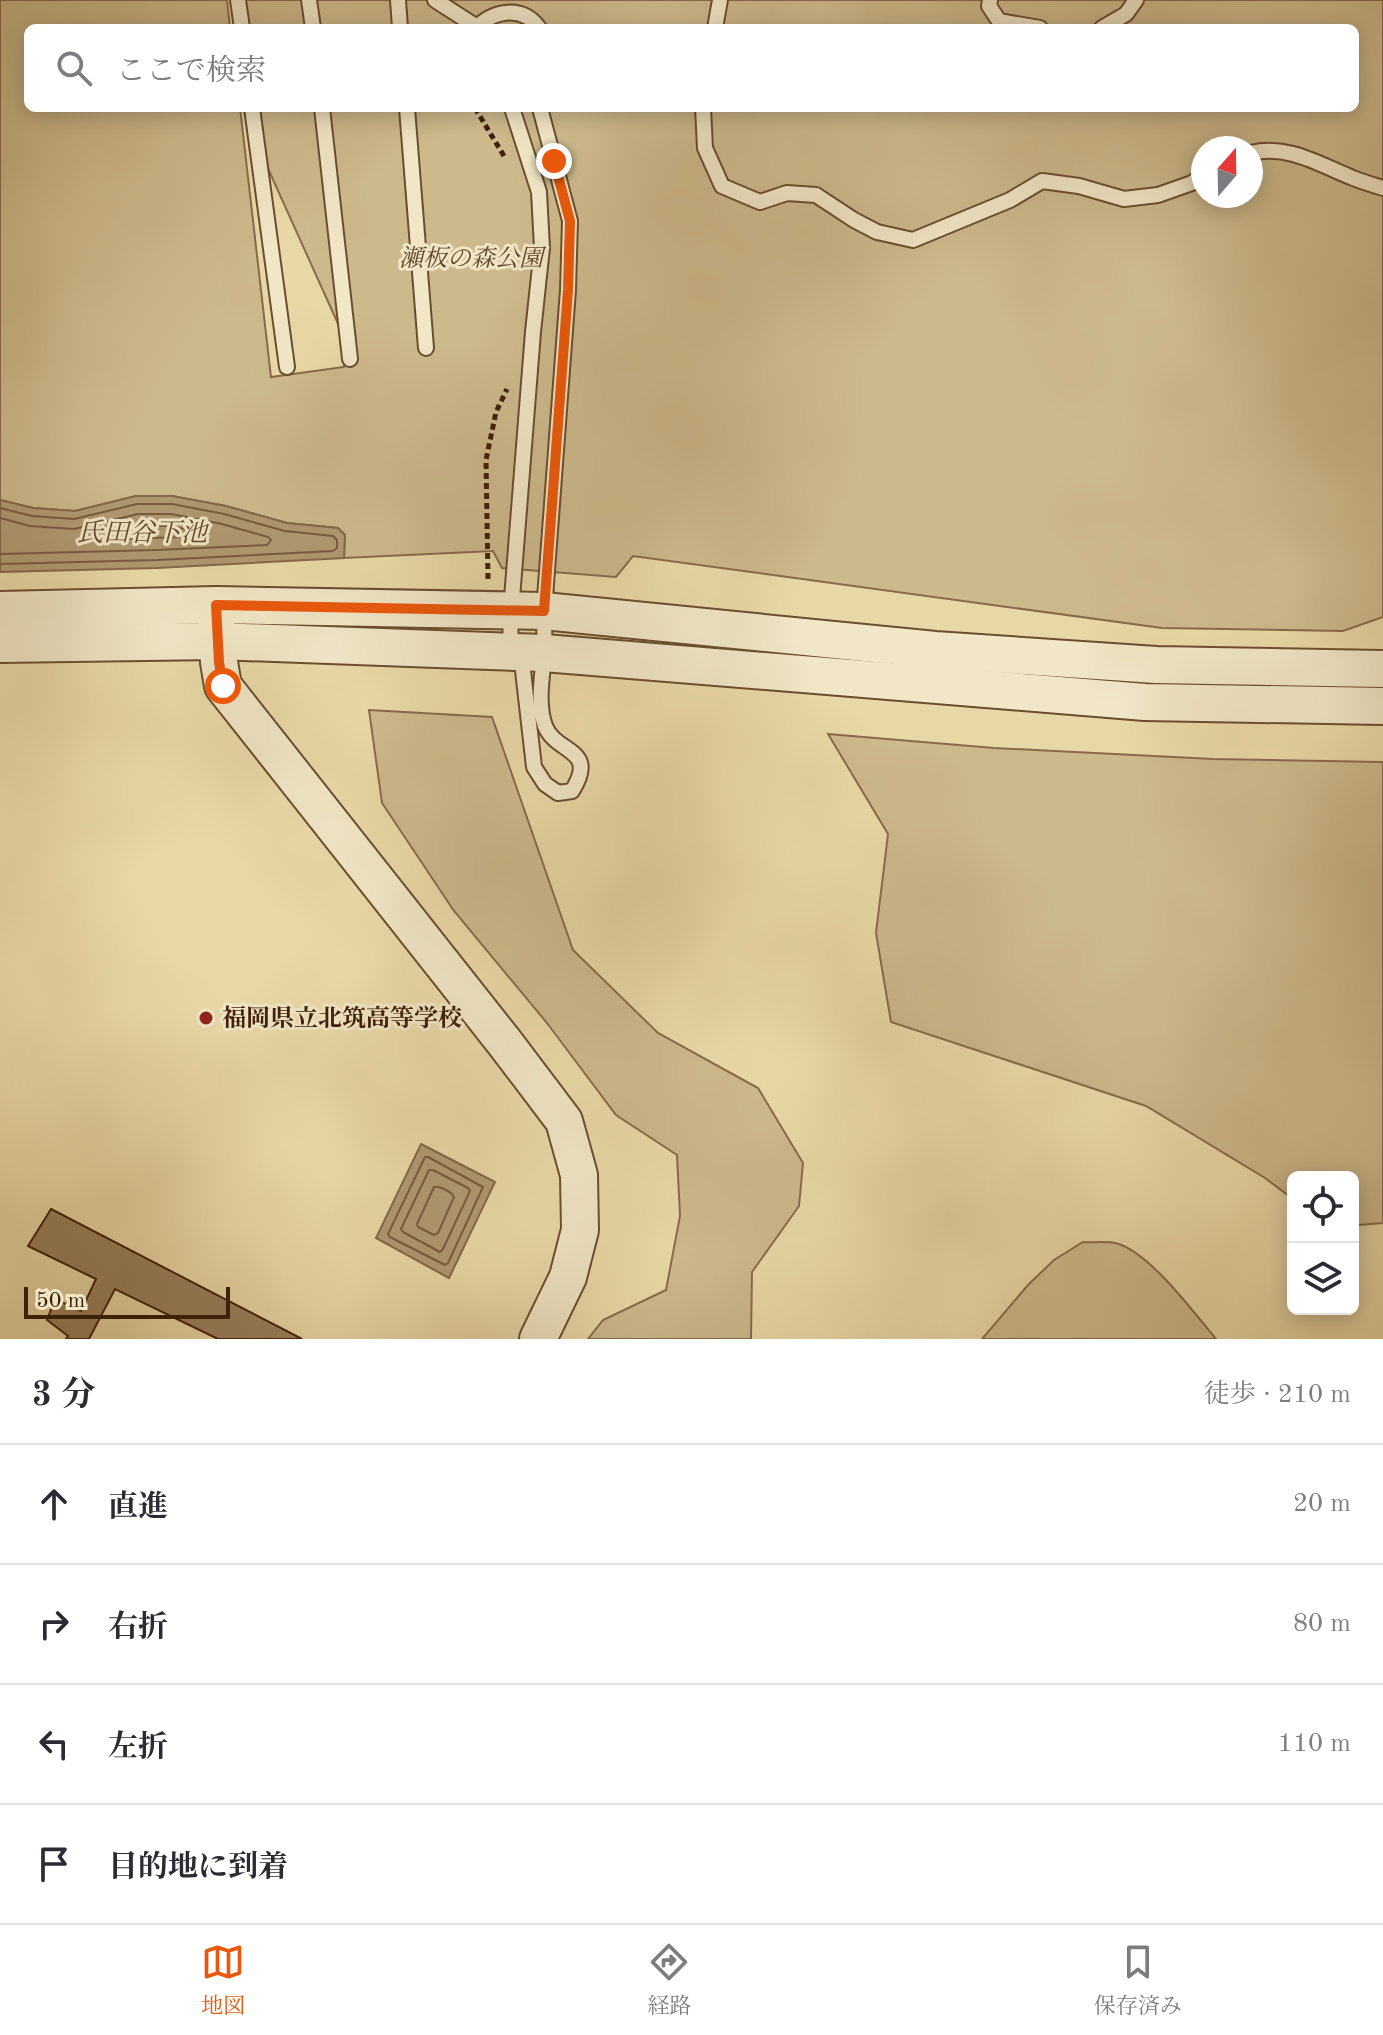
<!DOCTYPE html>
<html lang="ja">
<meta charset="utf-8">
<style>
:root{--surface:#fff;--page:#f7f7f7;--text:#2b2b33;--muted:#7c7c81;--line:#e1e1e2;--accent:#ea580c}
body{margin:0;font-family:"Old Standard TT","Noto Serif JP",serif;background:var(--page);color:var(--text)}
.controls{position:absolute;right:24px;bottom:24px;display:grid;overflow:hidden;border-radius:12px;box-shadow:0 4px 20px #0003}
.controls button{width:72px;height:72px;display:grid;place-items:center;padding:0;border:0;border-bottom:2px solid var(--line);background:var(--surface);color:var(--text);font:40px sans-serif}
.compass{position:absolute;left:1191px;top:136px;width:72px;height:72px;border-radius:50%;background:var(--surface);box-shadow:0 4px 20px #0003;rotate:20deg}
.scale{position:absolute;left:24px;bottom:20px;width:206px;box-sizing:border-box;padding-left:8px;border:4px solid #3f2009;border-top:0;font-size:22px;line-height:28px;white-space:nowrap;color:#3f2009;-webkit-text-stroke:6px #f1e6c6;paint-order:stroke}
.stop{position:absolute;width:24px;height:24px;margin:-18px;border:6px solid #ea580c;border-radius:50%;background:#fff}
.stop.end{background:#ea580c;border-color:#fff;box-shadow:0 2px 8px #0008}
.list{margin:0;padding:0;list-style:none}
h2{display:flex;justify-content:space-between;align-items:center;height:104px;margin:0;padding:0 32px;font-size:34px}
h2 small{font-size:26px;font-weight:400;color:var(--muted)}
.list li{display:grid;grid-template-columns:52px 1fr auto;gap:24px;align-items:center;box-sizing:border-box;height:120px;padding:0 32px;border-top:2px solid var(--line)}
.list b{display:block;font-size:30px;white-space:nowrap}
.list em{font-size:26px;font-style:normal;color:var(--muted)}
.icon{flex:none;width:44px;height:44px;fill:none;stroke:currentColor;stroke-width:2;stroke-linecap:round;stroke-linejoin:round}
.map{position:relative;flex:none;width:1383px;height:1339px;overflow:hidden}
.search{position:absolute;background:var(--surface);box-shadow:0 4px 20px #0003;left:24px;right:24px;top:24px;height:88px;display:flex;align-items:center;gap:20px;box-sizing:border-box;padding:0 28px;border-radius:12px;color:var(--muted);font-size:30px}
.sheet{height:584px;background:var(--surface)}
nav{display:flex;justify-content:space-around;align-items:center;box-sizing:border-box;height:112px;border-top:2px solid var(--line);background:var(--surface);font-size:22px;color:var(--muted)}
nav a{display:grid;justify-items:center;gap:4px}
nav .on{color:var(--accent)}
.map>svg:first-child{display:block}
.green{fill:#ccb98c;stroke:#866c4a;stroke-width:2;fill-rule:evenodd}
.water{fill:#af9971;stroke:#826947;stroke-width:2}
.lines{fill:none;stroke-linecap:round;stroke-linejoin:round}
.shore{stroke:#775c3d;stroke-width:2}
.building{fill:#97805b;stroke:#3f2009;stroke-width:2}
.service-casing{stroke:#6a4e30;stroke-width:18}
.tertiary-casing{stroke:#6a4e30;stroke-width:40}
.path{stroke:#3f2009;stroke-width:5;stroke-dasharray:6 4;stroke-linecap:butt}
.service{stroke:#f1e6c6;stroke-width:14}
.tertiary{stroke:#f1e6c6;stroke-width:36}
.route{stroke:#ea580c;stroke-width:10}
.poi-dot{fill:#8f2418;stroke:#f1e6c6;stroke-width:3}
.labels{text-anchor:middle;stroke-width:6;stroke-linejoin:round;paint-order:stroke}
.park-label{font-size:24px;font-style:italic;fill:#62462a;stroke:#f1e6c6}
.poi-label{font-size:24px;font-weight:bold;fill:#3f2009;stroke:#f1e6c6;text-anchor:start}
.water-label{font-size:26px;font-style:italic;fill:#664a2d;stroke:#f1e6c6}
</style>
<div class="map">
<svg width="1383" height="1339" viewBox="0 0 1383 1339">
<rect width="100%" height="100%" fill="#e9d8a7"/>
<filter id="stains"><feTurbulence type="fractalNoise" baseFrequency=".0025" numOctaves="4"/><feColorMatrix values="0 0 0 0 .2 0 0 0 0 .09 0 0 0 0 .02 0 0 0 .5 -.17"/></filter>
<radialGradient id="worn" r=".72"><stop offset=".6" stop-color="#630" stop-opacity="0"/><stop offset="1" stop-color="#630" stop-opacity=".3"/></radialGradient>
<g class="green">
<path d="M0,0h227l3,28h-202v80h212l31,269 73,-10v-30l-79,-175 -6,-54h1096v-80h-1106l-4,-28h1138v617l-40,14 -181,-3 -529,-72 -17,21 -114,-9 -9,-17 -149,7 1,-23 -7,-7 -51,-5 -61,-17 -54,-10h-36l-61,15 -42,-3 -33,-8zM1203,148h48v48h-48z"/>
<path d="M369,710l123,7 81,233 85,83 100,55 45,75 -4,43 -47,66 -1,67h-163l15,-19 63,-30 14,-74 -3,-61 -61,-40 -69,-92 -93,-112 -72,-108z"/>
<path d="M828,734l166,14 219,11 170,3v461l-24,2 -6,-1v-47h-60v22l-28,-21 -119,-72 -255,-84 -15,-89 12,-99z"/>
<path d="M1083,1242c10,1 22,-1 32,1 33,7 79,70 101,96h-234l46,-54 26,-25z"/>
</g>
<g class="water">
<path d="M136,496h36l54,10 61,17 51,5 7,7 -1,23 -187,10 -157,4v-72l33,8 42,3z"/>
<path d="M421,1144l74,38 -46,96 -73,-40z"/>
</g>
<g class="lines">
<g class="shore">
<path d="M0,508l32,8 42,3 63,-15h35l52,10 61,17 48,5 4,4v8l-4,3 -176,9 -157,4"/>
<path d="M0,518l30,8 44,3 64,-15h33l51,10 46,13 3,3 -4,5 -110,5 -157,4"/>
<path d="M140,526h29l16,3 2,5 -3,3 -66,2 -4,-2 2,-5z"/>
<path d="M425,1157h3l55,30 -35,76 -3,2 -55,-28 -2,-3z"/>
<path d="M429,1170h4l35,18 2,3 -27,58 -3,3 -37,-20 -2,-3z"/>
<path d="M434,1187c6,-1 18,5 20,10l-16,36 -4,2 -16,-8 -1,-3z"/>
</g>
</g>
<path class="building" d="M51,1209l251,130h-84l-103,-50 -26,50h-23l2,-3 -21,-16 8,-21 26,12 15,-32 -68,-33z"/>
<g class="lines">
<defs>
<g id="service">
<path d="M238,0l4,28"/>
<path d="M309,0l4,28"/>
<path d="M398,0l2,28"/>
<path d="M435,0l42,27"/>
<path d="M990,0l-1,6 10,15 41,7"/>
<path d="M476,28c18,-18 46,-23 63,0"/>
<path d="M715,28l5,-28"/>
<path d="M1102,28l24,-14 10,-14"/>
<path d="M252,108l35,259"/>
<path d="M322,108l28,251"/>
<path d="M407,108l19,240"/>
<path d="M703,108l2,40 17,38 38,16 27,-9 29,2 38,25 23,12 36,8 97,-40 32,-19 37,5 45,13 34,-4 34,-12 11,-8"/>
<path d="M1251,153c37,-9 69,12 102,25 10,4 20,7 30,10"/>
<path d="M510,652l1,-41 22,-279 9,-84 -3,-56 -27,-84"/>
<path d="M521,653l13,114 11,17 13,9 14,-2c27,-43 -16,-37 -27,-65 -8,-22 -3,-48 -1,-70 1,-15 0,-30 0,-45l24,-321 2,-69 -30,-113"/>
</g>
<g id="tertiary">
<path d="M0,610l216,-5 328,6 391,39 221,15 227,4"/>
<path d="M216,619l3,43 4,24 282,357 59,78 15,54 1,55 -12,47 -30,62"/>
<path d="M0,644l217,-3 327,12 601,49 238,4"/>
</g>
</defs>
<use href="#service" class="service-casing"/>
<use href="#tertiary" class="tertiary-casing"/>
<g class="path">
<path d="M475,108l29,48"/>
<path d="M488,579l-2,-119 10,-48 11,-23"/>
</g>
<use href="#service" class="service"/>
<use href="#tertiary" class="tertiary"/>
</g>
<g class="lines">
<path class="route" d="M223,686l-4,-24 -3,-57 328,6 24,-321 2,-69 -16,-60"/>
</g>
<circle class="poi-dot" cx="206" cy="1018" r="8"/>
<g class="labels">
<g class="park-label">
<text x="471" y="266">瀬板の森公園</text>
</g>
<g class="poi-label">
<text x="222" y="1026">福岡県立北筑高等学校</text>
</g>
<g class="water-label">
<text x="142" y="541">氏田谷下池</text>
</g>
</g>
<rect width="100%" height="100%" filter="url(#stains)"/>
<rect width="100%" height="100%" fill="url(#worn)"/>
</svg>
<div class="controls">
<button><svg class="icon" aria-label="locate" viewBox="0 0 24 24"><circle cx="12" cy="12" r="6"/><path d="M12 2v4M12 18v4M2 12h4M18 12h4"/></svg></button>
<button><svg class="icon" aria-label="layers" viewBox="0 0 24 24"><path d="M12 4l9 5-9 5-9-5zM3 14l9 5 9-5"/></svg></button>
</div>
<svg class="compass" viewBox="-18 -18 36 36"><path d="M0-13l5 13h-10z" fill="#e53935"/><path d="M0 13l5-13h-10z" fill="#7c7c81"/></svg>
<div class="scale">50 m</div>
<div class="stop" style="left:223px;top:686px"></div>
<div class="stop end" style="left:554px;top:161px"></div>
<div class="search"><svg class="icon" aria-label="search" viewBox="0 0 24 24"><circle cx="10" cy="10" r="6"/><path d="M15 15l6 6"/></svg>ここで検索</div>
</div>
<section class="sheet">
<h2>3 分<small>徒歩 · 210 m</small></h2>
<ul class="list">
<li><svg class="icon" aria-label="ahead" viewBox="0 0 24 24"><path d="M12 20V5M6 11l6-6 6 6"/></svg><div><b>直進</b></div><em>20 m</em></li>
<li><svg class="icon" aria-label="right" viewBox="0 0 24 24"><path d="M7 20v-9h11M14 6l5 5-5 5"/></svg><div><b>右折</b></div><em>80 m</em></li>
<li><svg class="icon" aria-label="left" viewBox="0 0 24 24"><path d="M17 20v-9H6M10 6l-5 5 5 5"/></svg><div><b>左折</b></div><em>110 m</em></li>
<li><svg class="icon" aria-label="arrive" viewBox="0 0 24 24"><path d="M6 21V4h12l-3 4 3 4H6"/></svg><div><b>目的地に到着</b></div></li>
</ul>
</section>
<nav>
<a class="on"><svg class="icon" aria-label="map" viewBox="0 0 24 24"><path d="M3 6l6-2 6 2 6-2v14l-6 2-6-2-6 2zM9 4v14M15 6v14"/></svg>地図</a>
<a><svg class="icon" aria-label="directions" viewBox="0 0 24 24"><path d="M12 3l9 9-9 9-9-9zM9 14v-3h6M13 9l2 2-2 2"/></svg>経路</a>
<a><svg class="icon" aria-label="saved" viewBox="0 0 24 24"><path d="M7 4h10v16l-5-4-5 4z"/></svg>保存済み</a>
</nav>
